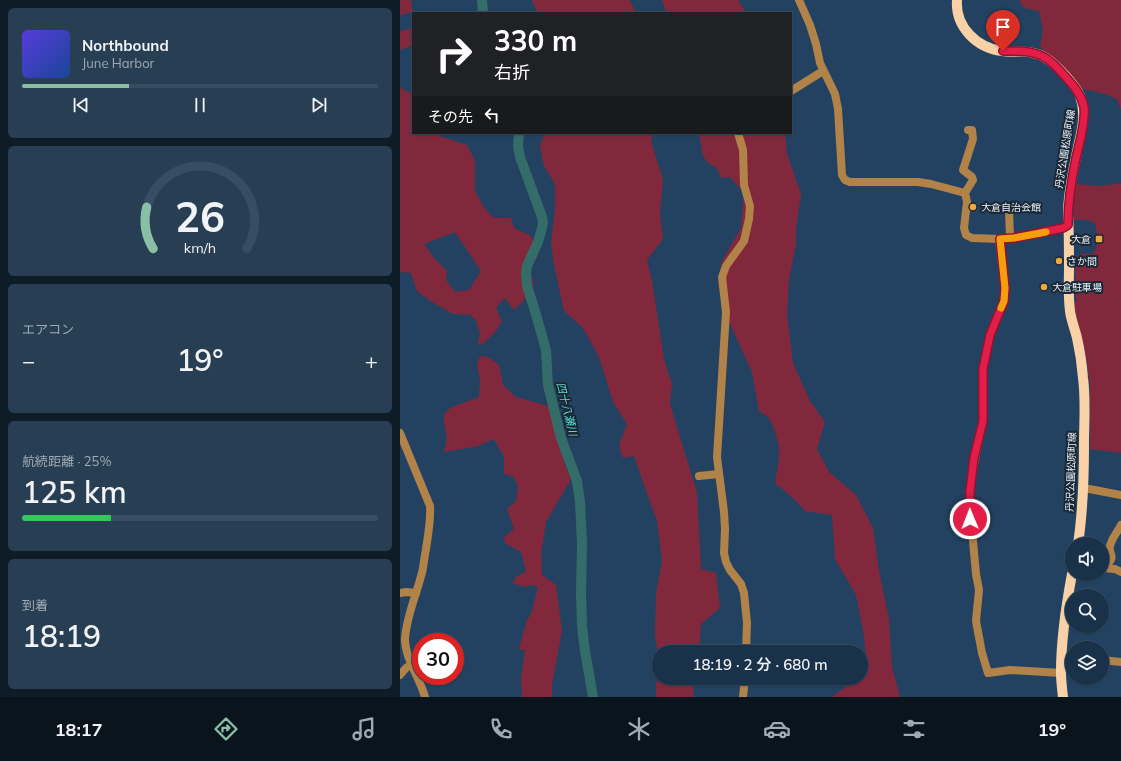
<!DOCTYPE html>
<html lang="ja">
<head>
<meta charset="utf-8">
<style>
  body { margin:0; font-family:Mulish,"Noto Sans JP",sans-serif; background:#273e53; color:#f1f3f6; height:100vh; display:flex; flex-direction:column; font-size:15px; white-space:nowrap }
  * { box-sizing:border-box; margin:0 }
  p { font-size:13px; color:#9faab4 }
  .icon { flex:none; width:22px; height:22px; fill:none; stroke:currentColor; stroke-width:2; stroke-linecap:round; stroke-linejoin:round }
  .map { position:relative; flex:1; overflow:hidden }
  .side { display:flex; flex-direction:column; gap:8px; padding:8px; background:#0e1c28; width:400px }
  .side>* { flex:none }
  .hud { position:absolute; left:12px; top:12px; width:380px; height:122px; border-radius:0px; box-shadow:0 1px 3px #0004,0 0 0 1px #384d61; background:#202124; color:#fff; overflow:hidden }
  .fabs { position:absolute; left:665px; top:537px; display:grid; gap:8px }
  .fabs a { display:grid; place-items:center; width:44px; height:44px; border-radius:50%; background:#1a3249; box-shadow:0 1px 3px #0004,0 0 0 1px #384d61; font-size:20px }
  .speed { position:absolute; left:12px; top:633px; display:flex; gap:8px; font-size:20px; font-weight:700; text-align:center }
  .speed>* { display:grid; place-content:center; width:52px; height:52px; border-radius:50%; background:#1a3249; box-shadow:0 1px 3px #0004,0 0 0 1px #384d61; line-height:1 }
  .speed .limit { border:6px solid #d22; background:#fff; color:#111 }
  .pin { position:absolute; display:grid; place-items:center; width:34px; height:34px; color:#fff; margin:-41px -17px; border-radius:50% 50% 50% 0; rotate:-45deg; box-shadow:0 0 4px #0007 }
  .pin .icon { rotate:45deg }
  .me { position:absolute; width:44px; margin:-22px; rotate:359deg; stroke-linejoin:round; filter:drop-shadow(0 0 3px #0008) }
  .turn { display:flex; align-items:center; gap:14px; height:84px; padding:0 16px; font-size:18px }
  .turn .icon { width:52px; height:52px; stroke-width:2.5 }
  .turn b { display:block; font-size:28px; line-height:34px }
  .then { display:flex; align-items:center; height:38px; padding:0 16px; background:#0003; gap:8px; font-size:15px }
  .big { font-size:30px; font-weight:600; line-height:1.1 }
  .side .widget { flex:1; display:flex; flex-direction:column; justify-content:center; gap:6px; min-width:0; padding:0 14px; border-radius:6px; background:#273e53 }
  .side .dial { align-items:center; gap:0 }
  .dial svg { height:104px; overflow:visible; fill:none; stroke:#384d61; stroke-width:7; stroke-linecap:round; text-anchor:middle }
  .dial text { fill:#f1f3f6; stroke:none }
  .song { display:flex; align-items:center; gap:12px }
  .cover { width:48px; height:48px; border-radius:6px; background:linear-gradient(135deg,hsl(250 70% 55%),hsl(220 70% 35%)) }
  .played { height:4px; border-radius:2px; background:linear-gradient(90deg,#8abfa5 30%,#384d61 30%) }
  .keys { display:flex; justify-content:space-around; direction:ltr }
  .heat { display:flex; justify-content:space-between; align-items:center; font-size:22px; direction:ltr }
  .charge { height:6px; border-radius:3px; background:linear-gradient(90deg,#34c759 25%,#384d61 0) }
  .trip { position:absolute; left:252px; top:645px; width:216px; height:40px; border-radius:20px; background:#1a3249; box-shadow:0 1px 3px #0004,0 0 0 1px #384d61; font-weight:600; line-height:40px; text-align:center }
  .menu { display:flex; height:64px; justify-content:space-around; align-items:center; background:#0a141d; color:#9faab4 }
  .menu .icon { width:28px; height:28px }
  .menu .active { color:#8abfa5 }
  .menu b { font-size:18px; color:#f1f3f6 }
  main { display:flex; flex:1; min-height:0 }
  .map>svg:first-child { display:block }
  .green { fill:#82283d; fill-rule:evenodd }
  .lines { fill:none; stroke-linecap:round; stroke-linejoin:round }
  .river { stroke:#346c69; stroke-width:10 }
  .minor { stroke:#b18349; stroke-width:8 }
  .major { stroke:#f8d2a6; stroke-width:10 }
  .route-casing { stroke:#92132f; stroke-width:10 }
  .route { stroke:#e11d48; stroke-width:7 }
  .slow { stroke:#f59e0b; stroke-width:7 }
  .poi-dot { fill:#f1a63f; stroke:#1a2836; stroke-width:1.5 }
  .labels { text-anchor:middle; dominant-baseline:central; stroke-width:4; stroke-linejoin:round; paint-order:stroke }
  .street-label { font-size:10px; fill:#edf4fc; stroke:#1a2836 }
  .poi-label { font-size:10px; fill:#edf4fc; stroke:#1a2836; text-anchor:start }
  .water-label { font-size:11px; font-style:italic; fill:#5ed6d0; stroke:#1a2836 }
</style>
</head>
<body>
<main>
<section class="side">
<div class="widget">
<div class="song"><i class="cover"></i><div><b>Northbound</b><p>June Harbor</p></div></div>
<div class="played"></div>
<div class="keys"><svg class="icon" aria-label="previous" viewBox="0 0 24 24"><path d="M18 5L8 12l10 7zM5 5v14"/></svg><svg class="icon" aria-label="pause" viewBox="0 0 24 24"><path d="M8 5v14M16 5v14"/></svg><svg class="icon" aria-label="next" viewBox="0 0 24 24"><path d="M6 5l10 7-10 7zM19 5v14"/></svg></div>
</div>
<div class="widget dial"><svg viewBox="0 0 100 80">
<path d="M14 69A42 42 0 1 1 86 69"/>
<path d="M14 69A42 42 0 0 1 9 37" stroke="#8abfa5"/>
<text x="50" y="56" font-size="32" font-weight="700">26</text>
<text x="50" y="72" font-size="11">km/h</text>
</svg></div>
<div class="widget"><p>エアコン</p>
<div class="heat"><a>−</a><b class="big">19°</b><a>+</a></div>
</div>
<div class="widget"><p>航続距離 · 25%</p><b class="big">125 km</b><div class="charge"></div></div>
<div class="widget"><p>到着</p><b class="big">18:19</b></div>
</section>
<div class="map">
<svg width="721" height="697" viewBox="0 0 721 697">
  <rect width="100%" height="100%" fill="#234261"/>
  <g class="green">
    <polygon points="0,0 11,0 13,12 0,15"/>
    <polygon points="132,0 229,0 237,13 137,13"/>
    <polygon points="262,0 338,0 346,13 266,13"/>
    <polygon points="619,0 721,0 721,110 717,99 705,94 683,89 640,47 643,30 639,11 624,8"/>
    <polygon points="13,28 13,45 0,50 0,31"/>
    <path d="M0 87 13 95V133H30L67 145 75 161V191L85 209 94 218H111L114 228 131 236 139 250 137 258 126 262 123 267 131 275 134 283 127 297 114 310 105 298 96 307 102 322 95 332 83 344H78L80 334 76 320 70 315 53 314 32 302 17 291 11 273 0 272ZM55 232 81 271 69 290 55 292 46 280 47 271 35 259 24 244Z"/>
    <polygon points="145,133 253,133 251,141 263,180 260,213 263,239 247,260 252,281 264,359 272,384 270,404 297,493 301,569 316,573 320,608 301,624 299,652 259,652 259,658 255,636 256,593 262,561 257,521 249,499 234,456 223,458 219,445 227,424 213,402 199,357 183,328 164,311 154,265 151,242 155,211 155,184 144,166 140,146"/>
    <polygon points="299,133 385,133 387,154 401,194 396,229 396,244 389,280 387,314 393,363 410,401 425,422 417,449 429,472 456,495 473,528 479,571 489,619 492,667 500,697 433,697 433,696 459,678 461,678 461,677 468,671 463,630 456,595 435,559 432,515 405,511 393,498 375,483 379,460 379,446 374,428 368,417 359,411 352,372 332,328 318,286 322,261 341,228 344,193 330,177 322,178 320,176 317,168 308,163 303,156"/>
    <path d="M721 183V453L690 449V387L687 362 682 338H680L672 303 676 302 675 257 681 254H692C700 247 696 235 696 226 691 218 682 220 674 220L675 189 677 184 700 186Z"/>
    <polygon points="80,356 88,357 99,365 103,385 116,397 148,406 165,465 171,479 146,522 141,554 142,575 156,585 162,631 152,685 152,697 122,697 121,678 125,650 119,649 127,620 131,614 138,587 130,585 125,587 112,583 117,576 126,572 121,552 105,543 104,537 114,529 107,509 116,501 118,486 114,477 104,474 104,457 94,439 78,446 44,452 47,438 44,422 44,415 50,408 79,397 80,380 77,364"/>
    <polygon points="259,675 259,678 295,678 293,690 294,697 256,697 256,684"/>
  </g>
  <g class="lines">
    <g class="river">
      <polyline points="82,0 83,13"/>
      <polyline points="119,133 118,146 120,157 142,217 143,222 142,228 138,242 127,266 126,273 127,286 135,311 146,350 148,385 161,438 177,481 180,502 182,543 181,594 182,626 185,651 193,697"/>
    </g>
    <g class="minor">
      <polyline points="399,0 410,25 416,44 420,63 435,94 438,109 442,175 445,180 450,182 518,182 531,184 565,193"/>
      <polyline points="391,91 423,71"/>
      <polyline points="568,130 572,130 573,139 563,170 572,177 573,180 565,193 567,202 564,228 566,235 572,238 599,239 614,238 663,228 669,225"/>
      <polyline points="338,133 343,150 344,185 350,206 349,219 344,241 326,266 322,277 326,312 317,457 324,512 325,529 324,553 326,562 330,570 341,584 344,593 347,623 346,652"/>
      <polyline points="609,208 610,239"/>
      <polyline points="599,239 605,288 604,301 590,335 583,369 583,421 575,459 570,491 571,519 576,574 579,590 576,621 582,653 588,673 610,670 661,673"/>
      <path d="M0 433 30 506C31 520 28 535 26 549 24 558 24 567 21 576 16 596 6 618 5 639 5 659 20 678 25 697"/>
      <polyline points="299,476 319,474"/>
      <polyline points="684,488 721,495"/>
      <path d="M702 568C721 555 705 555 711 543 713 537 718 531 721 525"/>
      <polyline points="702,568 715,569 721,572"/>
      <polyline points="673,574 680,576 691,574"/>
      <polyline points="0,593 6,592 16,593"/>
      <polyline points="662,656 672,657"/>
      <polyline points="702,660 721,662"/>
      <polyline points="0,675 6,668 12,664"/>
      <polyline points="343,697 345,678"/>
    </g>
    <g class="major">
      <path d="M557 0C555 27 577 48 602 51 612 53 623 50 633 53 639 54 645 57 650 61 658 67 677 87 680 96 687 115 681 133 677 152 673 172 668 193 668 214 669 231 669 249 669 267 669 282 668 296 670 311 671 320 675 329 677 338 680 351 682 365 683 378 686 400 684 422 684 444 684 478 683 511 678 544"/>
      <path d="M663 697C662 689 661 680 661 672 661 639 666 606 672 574"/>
    </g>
  </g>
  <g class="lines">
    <defs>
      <path id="route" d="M570 519V491L574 458 583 421V369L590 335 604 301 605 288 600 239 614 238 663 228 668 225C668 201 671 182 676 158 679 145 686 121 684 107 681 93 672 84 663 74 659 70 656 66 652 63 639 50 620 51 603 51"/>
    </defs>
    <use href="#route" class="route-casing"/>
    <use href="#route" class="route"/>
    <polyline class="slow" points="601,308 604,301 605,288 600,239 614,238 646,232"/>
  </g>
  <g class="poi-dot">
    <circle cx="573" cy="207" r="4"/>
    <rect x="695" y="235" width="8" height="8" rx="2"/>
    <circle cx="659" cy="261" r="4"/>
    <circle cx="644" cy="287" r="4"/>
  </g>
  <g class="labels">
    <g class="street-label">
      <text transform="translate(665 149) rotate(-81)">丹沢公園松原町線</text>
      <text transform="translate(671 472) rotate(-88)">丹沢公園松原町線</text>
    </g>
    <g class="poi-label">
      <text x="581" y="207">大倉自治会館</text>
      <text x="691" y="239" text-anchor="end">大倉</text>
      <text x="667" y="261">さか間</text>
      <text x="652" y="287">大倉駐車場</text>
    </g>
    <g class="water-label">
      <text transform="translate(167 409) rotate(76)">四十八瀬川</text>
    </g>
  </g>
</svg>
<div class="fabs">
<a><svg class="icon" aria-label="sound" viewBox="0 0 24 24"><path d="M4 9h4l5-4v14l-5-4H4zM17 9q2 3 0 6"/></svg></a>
<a><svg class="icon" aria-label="search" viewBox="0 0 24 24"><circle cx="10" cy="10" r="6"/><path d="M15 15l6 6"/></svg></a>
<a><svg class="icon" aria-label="layers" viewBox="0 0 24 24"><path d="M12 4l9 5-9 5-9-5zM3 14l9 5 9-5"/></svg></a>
</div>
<div class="speed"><div class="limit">30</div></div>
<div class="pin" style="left:603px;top:51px;background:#d93025"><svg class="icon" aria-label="arrive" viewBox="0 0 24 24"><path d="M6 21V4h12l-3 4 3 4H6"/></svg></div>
<svg class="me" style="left:570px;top:519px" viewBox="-20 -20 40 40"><circle r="17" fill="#e11d48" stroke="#fff" stroke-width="3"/><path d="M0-11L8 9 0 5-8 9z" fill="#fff"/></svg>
<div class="trip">18:19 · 2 分 · 680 m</div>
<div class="hud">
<div class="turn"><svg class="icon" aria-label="right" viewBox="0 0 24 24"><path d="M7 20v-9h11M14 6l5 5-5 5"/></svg><div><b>330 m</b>右折</div></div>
<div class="then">その先<svg class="icon" aria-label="left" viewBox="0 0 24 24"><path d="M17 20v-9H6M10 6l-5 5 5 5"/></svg></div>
</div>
</div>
</main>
<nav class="menu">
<b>18:17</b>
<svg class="icon active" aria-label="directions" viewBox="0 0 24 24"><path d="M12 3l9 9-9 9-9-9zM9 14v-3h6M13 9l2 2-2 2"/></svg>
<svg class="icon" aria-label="music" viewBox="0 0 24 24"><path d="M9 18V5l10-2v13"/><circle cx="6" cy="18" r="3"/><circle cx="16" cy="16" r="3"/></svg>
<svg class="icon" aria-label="phone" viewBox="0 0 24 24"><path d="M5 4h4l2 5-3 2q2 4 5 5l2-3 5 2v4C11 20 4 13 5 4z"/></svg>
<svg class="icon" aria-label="climate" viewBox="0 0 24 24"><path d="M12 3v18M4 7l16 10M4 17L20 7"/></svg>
<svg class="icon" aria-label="car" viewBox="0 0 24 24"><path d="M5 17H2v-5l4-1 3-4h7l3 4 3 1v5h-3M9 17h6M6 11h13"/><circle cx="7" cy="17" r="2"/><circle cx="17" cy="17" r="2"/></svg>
<svg class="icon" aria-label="filters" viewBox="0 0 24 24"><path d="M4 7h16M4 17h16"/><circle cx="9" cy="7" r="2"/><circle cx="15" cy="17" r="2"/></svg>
<b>19°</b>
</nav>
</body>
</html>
